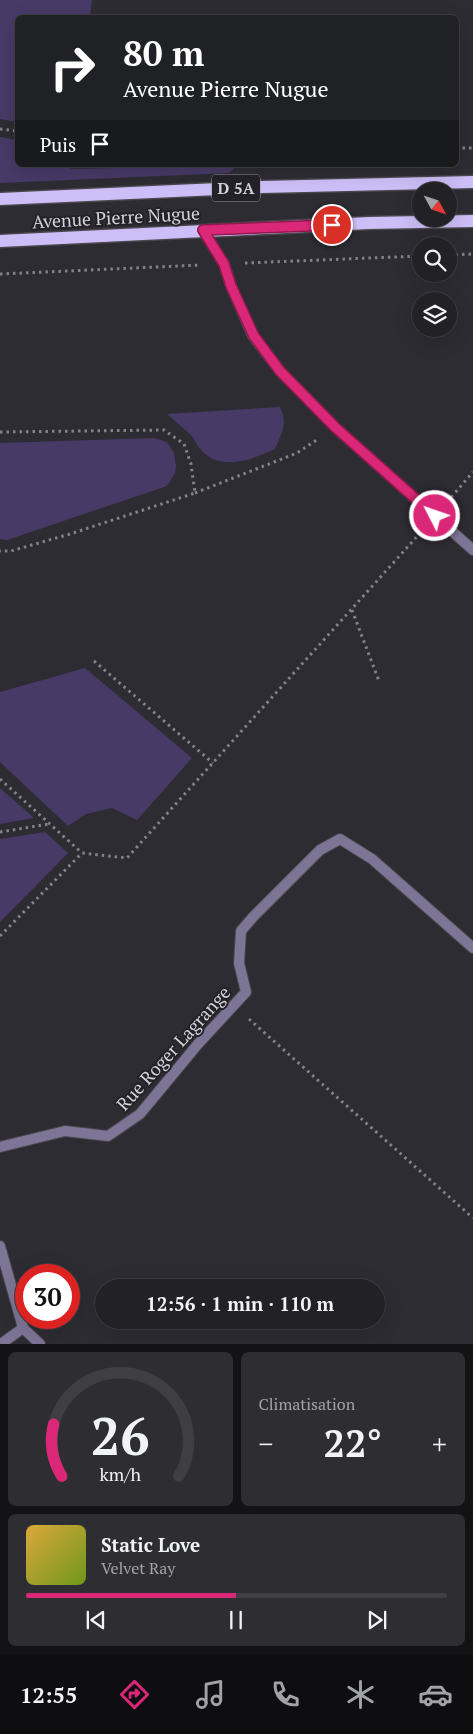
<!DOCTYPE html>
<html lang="fr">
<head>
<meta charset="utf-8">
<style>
  body { margin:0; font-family:"PT Serif",serif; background:#2e2e32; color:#f1f3f6; height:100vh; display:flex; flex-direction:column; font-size:19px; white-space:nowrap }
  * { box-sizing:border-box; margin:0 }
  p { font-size:16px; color:#a2a3a7 }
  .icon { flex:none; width:28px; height:28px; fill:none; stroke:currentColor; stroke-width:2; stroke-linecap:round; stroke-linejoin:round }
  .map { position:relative; height:1344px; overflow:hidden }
  .side { display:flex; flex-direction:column; gap:8px; padding:8px; background:#131215; flex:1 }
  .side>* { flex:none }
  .hud { position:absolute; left:15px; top:15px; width:444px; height:152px; border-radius:8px; box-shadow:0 5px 20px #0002,0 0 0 1px #3f3e43; background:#202124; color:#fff; overflow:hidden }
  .needle { width:32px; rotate:130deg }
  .fabs { position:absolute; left:412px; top:182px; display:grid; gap:10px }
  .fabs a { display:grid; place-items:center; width:45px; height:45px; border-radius:50%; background:#222126; box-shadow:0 5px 20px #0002,0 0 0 1px #3f3e43; font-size:25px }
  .speed { position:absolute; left:15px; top:1264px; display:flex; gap:10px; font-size:25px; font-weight:700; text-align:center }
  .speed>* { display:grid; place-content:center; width:65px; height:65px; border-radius:50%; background:#222126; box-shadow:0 5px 20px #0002,0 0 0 1px #3f3e43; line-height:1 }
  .speed .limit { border:8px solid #d22; background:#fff; color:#111 }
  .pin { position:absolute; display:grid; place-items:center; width:42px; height:42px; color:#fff; margin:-21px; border:2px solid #fff; border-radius:50%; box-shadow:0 1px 5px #0007 }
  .me { position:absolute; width:55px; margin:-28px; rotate:311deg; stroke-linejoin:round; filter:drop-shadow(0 0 4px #0008) }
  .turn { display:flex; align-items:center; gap:18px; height:105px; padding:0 25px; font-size:22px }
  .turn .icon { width:65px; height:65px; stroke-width:2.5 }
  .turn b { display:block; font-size:35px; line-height:42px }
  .then { display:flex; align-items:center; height:48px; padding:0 25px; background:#0003; gap:10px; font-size:19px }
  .big { font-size:38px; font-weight:700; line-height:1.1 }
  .side .card { flex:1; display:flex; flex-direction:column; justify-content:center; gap:8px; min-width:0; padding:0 18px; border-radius:8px; background:#2e2e32 }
  .side .dial { align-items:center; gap:0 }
  .dial svg { height:130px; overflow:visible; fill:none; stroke:#3f3e43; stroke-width:7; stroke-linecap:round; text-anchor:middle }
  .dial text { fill:#f1f3f6; stroke:none }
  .song { display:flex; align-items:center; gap:15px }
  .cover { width:60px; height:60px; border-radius:8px; background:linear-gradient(135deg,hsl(40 70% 55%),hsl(80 70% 35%)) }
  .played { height:5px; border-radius:2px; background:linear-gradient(90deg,#db2777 50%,#3f3e43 50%) }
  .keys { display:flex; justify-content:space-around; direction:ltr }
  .heat { display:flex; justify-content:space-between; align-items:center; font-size:28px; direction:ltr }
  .side .tiles { flex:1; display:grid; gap:8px; grid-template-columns:1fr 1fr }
  .card:last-child { grid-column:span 2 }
  .trip { position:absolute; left:95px; top:1279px; width:290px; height:50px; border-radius:25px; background:#222126; box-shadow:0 5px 20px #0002,0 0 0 1px #3f3e43; font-weight:700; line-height:50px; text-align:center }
  .menu { display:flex; height:80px; justify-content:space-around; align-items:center; background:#0e0d0f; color:#a2a3a7 }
  .menu .icon { width:35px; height:35px }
  .menu .current { color:#db2777 }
  .menu b { font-size:22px; color:#f1f3f6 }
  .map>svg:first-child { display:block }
  .green { fill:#473a67 }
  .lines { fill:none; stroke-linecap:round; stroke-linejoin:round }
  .lane-casing { stroke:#49474d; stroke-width:12 }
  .street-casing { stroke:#49474d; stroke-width:12 }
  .primary-casing { stroke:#49474d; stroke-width:15 }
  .path { stroke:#838287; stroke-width:3; stroke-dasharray:2.5 4; stroke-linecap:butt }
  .lane { stroke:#7d7596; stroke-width:10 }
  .street { stroke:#7d7596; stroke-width:10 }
  .primary { stroke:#ccbef6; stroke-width:12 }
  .route-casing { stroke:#8e194d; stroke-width:12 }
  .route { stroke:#db2777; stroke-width:9 }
  .labels { text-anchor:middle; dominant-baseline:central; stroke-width:4; stroke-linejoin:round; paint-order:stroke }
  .shield { fill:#242229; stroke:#9f9ea3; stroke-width:1 }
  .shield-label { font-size:16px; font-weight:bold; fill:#d4d3d7 }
  .street-label { font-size:18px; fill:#d4d3d7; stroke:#242229 }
</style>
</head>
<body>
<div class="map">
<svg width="473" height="1344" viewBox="0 0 473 1344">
  <rect width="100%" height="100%" fill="#2e2c33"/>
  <g class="green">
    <polygon points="0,0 92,0 90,17 18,18 17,122 0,119"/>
    <polygon points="0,137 17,140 18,165 64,165 72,169 238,165 229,173 0,183"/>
    <path d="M280 407C288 424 282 432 275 449 253 459 222 472 202 451 198 447 195 440 191 435 183 428 175 421 167 414Z"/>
    <polygon points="154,438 167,442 174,453 176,466 175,473 167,486 7,540 0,539 0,443"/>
    <polygon points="85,668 192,758 137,820 112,808 86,814 68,826 0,762 0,692"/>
    <polygon points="0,788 34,818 0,824"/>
    <polygon points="45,832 68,853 0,922 0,839"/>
  </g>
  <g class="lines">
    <defs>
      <g id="lane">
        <polyline points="0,1246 23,1328"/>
        <polyline points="1,1344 23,1328 40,1344"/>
      </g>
      <g id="street">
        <polyline points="203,230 224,264 231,286 253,336 280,371 336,428 473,550"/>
        <polyline points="0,1147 65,1131 108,1136 140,1114 198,1044 246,992 239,963 241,931 253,917 320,850 340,839 372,859 473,948"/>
      </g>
      <g id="primary">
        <polyline points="0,199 262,187 473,182"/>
        <polyline points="0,241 369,223 473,221"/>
      </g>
    </defs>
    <use href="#lane" class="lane-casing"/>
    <use href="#street" class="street-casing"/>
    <use href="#primary" class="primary-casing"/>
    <g class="path">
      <polyline points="0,129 18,131"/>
      <polyline points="456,148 473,148"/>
      <polyline points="449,255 473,254"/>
      <polyline points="245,263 421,256"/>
      <polyline points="0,274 201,265"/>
      <polyline points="0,432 164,430 184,444 191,464 195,493 70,534 11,551 0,551"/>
      <polyline points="195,493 297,453 318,439"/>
      <polyline points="447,502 473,472"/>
      <polyline points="352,610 379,681"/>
      <polyline points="94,661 213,763"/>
      <polyline points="0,779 82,853"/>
      <polyline points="0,832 49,824"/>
      <polyline points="0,936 82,853 127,858 422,531"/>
      <polyline points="249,1019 473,1218"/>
    </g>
    <use href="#lane" class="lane"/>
    <use href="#street" class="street"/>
    <use href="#primary" class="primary"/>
  </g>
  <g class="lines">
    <defs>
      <polyline id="route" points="332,225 203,230 224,264 231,286 254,336 280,371 336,428 435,516"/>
    </defs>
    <use href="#route" class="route-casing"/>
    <use href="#route" class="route"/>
  </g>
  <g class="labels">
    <rect class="shield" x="212" y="174.5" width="48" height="27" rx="4"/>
    <g class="shield-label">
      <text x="236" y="188">D 5A</text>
    </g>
    <g class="street-label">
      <text transform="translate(116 217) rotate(-3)">Avenue Pierre Nugue</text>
      <text transform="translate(173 1048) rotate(-48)">Rue Roger Lagrange</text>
    </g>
  </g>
</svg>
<div class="fabs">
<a><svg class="needle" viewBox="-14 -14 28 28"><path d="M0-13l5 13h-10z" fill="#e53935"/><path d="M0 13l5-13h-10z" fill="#a2a3a7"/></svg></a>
<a><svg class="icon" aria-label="search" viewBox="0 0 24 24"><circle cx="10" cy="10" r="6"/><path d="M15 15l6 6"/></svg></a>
<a><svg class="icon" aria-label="layers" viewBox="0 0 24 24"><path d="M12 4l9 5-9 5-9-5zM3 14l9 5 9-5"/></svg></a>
</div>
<div class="speed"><div class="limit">30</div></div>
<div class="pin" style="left:332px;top:225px;background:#d93025"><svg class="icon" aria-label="arrive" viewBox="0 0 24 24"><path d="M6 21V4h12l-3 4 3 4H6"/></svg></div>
<svg class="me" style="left:435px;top:516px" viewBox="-20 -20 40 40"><circle r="17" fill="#db2777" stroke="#fff" stroke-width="3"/><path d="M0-11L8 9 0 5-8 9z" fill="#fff"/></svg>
<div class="trip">12:56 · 1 min · 110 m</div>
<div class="hud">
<div class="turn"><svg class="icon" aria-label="right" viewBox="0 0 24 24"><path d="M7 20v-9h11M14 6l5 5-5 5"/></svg><div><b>80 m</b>Avenue Pierre Nugue</div></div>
<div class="then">Puis<svg class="icon" aria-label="arrive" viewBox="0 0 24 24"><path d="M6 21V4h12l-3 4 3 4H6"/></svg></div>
</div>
</div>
<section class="side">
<div class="tiles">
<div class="card dial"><svg viewBox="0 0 100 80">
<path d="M14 69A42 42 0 1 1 86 69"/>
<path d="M14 69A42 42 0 0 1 9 37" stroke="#db2777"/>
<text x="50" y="56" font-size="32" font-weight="700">26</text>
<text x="50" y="72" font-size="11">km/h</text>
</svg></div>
<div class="card"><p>Climatisation</p>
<div class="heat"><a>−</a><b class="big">22°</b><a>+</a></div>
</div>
<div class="card">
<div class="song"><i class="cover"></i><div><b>Static Love</b><p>Velvet Ray</p></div></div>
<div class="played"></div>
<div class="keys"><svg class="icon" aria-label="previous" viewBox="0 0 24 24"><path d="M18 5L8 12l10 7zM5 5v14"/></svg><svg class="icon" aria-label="pause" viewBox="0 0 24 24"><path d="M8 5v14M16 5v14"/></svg><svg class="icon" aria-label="next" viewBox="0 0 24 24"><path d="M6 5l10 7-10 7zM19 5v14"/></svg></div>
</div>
</div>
</section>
<nav class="menu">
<b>12:55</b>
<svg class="icon current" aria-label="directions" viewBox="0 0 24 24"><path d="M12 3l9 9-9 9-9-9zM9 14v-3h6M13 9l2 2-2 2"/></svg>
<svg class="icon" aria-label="music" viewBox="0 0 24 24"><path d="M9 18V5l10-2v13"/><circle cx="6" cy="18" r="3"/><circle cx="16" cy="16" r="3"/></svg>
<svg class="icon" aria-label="phone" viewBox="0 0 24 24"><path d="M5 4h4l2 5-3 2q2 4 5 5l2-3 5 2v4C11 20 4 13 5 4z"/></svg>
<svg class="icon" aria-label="climate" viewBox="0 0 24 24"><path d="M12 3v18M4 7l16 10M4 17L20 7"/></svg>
<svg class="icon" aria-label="car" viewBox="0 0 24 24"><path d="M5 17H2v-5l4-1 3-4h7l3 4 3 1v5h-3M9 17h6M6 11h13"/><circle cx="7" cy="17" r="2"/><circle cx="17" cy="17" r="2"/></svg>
</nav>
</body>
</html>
